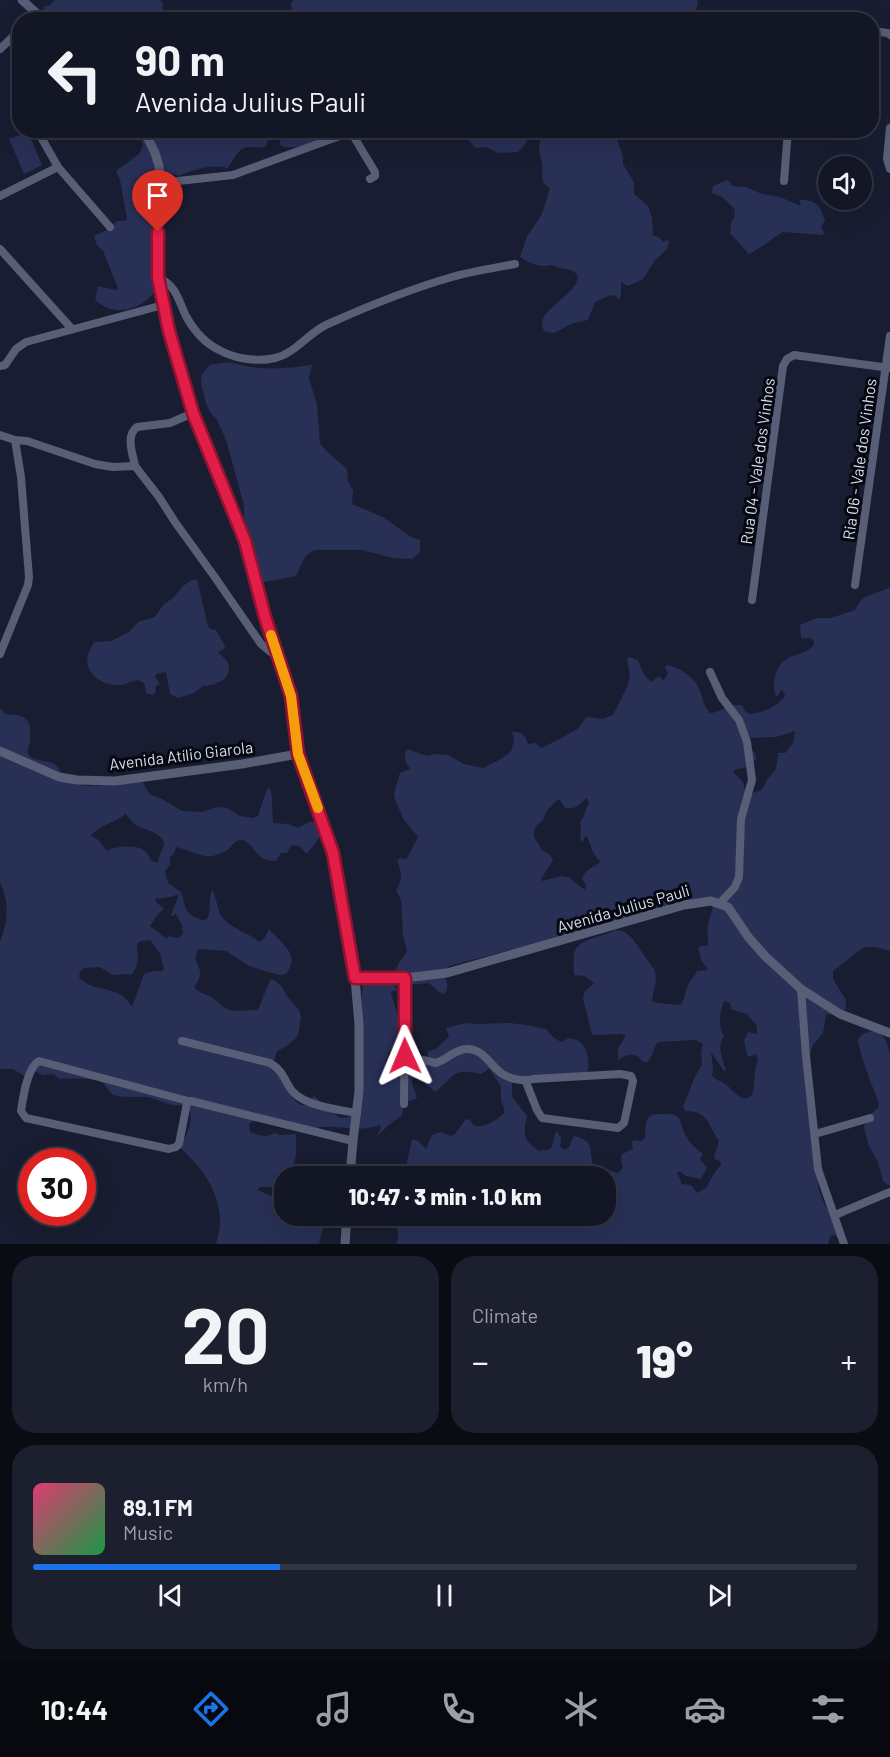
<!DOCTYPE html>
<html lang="en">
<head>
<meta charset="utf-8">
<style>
  body { margin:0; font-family:Barlow,sans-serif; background:#1c1f2d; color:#f1f3f6; height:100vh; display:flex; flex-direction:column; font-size:22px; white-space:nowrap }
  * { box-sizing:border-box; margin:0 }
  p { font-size:20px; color:#9d9fa7 }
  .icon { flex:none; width:33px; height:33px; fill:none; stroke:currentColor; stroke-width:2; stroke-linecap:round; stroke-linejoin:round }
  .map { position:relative; height:1244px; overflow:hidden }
  .side { display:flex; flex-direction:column; gap:12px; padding:12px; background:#0a0c14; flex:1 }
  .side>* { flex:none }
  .guide { position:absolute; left:12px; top:12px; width:867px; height:126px; border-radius:24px; box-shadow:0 6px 24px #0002,0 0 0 2px #323542; background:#131625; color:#f1f3f6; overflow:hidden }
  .buttons { position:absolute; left:818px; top:156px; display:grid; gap:12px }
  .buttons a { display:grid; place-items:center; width:54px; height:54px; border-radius:50%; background:#131625; box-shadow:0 6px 24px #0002,0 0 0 2px #323542; font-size:30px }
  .speed { position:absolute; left:18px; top:1148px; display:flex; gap:12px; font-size:30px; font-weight:700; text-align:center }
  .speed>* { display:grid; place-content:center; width:78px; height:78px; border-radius:50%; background:#131625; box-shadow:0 6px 24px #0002,0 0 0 2px #323542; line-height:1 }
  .speed .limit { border:9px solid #d22; background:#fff; color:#111 }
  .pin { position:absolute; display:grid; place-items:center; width:51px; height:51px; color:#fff; margin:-62px -26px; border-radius:50% 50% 50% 0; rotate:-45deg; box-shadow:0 0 6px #0007 }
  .pin .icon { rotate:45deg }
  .me { position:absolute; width:66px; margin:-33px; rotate:359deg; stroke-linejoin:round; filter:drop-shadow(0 0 4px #0008) }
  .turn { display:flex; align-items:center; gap:21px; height:126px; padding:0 24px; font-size:27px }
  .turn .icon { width:78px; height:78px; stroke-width:2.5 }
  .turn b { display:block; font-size:42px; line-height:51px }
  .big { font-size:45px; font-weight:800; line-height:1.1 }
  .side .card { flex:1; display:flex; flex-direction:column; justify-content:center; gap:9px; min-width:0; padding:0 21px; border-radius:24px; background:#1c1f2d }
  .side .dial { align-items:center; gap:0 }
  .dial b { font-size:78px; line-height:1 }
  .song { display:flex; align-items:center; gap:18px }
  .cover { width:72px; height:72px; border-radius:9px; background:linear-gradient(135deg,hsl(340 70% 55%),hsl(140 70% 35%)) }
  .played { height:6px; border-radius:3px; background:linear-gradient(90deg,#1a73e8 30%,#323542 30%) }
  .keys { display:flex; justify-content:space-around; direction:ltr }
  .heat { display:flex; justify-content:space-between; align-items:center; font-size:33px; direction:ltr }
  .side .tiles { flex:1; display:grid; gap:12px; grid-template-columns:1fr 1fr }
  .card:last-child { grid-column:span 2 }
  .trip { position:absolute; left:274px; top:1166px; width:342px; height:60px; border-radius:24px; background:#131625; box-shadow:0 6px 24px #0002,0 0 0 2px #323542; font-weight:800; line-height:60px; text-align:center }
  .tabs { display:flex; height:96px; justify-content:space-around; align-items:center; background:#08090f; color:#9d9fa7 }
  .tabs .icon { width:42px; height:42px }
  .tabs .on { color:#1a73e8 }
  .tabs b { font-size:27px; color:#f1f3f6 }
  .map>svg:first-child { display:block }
  .green { fill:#283056; fill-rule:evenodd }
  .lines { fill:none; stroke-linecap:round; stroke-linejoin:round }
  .minor { stroke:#585e76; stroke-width:8 }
  .tertiary { stroke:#585e76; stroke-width:9 }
  .route-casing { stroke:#92132f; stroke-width:15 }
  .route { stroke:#e11d48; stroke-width:10 }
  .slow { stroke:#f59e0b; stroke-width:10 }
  .labels { text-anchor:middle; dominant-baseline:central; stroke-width:6; stroke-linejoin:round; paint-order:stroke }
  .street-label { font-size:16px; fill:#d9ddea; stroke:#060811 }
</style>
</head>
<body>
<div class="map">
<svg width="890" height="1244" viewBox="0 0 890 1244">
  <rect width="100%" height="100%" fill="#191d31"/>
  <g class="green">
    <path d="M55 0H160L163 3C162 10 164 16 171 19H49L43 10 44 6H49Z"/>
    <polygon points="294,0 697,0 698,3 693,20 267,19 268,13 274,14 288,19 292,17 291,4"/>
    <path d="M137 131H269L270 134 266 146C259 149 257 147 250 147 238 147 234 159 228 168 211 164 195 169 179 176L165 172H157L158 288C143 309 117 319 95 300L98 286 116 290 118 288 103 251 97 245 94 236 109 229 117 221H125L127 219 120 180 116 171 139 154 143 146 141 136Z"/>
    <path d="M285 131H338C326 140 293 153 280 145V141L286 133Z"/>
    <path d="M458 131H520C531 139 527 143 518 152L498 153 486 147 475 148 468 139 459 137Z"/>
    <path d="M543 131H615L619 146 623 156V164L634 183V194L648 206 652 218 653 235 660 238 663 242 668 240 669 243 666 250 655 260 643 279 628 286 621 282V295L619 300 616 296 610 295 595 302 588 320 573 323 554 333 544 331C543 329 542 325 542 322 543 308 583 289 577 275 573 267 558 270 552 265 539 268 531 264 520 257L527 237 542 214 550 188C538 182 544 175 542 163 538 148 538 146 543 131Z"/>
    <polygon points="28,132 42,165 24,174 9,139"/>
    <path d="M728 180 732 186 746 187 762 194 780 197 801 206 799 200C816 199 820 205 825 220L821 228 824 232 823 235 783 232 776 236 764 245 749 254 730 233 731 228 730 224 734 218 735 209 722 197 712 193 713 186Z"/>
    <path d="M230 362C256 371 284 369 312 365L309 378 317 405 320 443 327 452 347 469 348 481 353 491 352 504 383 517 411 537 420 540V552L412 559 393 558 362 550H316C303 554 302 565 296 576L259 583 241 534 244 524V505L226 440 217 420 210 412 206 403 201 383 202 374 210 365Z"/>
    <path d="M197 579 208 626 210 629 216 630 225 646 224 649 218 652C221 655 226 659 228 663 233 680 215 685 203 686L194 693 178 698 170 694 166 672 156 674 155 677 160 684 155 687 156 692 153 695 146 693C145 687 146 683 140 681 133 679 128 684 122 685 104 687 83 674 88 655 89 650 92 646 94 642L111 641 129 632 138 622 155 617 164 604 173 598 183 586 192 580Z"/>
    <path d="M890 587V951L876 947H864L833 971V979L846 1000 845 1012 840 1015 826 1014 823 1033 813 1045 810 1054V1079L807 1103 815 1140 816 1167 819 1190 823 1201 837 1225 841 1238 834 1235 830 1236 828 1244H396L398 1239 397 1215H606V1176H404L412 1139 418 1141 426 1149 432 1135 441 1132 451 1136 455 1134 466 1119 470 1120 474 1126C484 1128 496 1121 504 1113V1108L501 1101V1086L489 1069 481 1074C452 1067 454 1077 435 1092L420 1079 414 1078 412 1079V1083L417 1097 414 1100 405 1102 403 1106 402 1115 389 1125 377 1136 381 1128 380 1125C364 1131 352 1128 335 1127 324 1126 313 1129 302 1129 293 1128 283 1127 274 1125 265 1124 256 1117 249 1124L250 1132C260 1136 265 1138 275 1133L280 1135 296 1134V1156L289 1176H285V1192L273 1187H260L257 1190 285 1201V1215H320C326 1223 321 1235 319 1244H216C226 1215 216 1187 197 1165 191 1159 187 1153 180 1148 187 1134 195 1119 188 1105 183 1105 178 1106 174 1105 164 1104 156 1098 147 1097 137 1096 123 1098 114 1095 108 1092 106 1085 101 1081 97 1079 64 1078 60 1079L53 1074 43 1075 30 1069 28 1078 13 1069H0V941C9 920 9 902 0 882V708L5 714C27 715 32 719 30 742 29 746 26 751 29 755 32 761 47 760 54 764 60 767 60 774 65 778 84 793 114 783 136 779L143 782 149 794 162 799 182 811 202 812 217 807 227 808 240 816 253 818 258 816 267 789 270 788C273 795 272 814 273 823L288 824 298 828 309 822H317C326 838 315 841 307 854L299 846 293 845 290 847 287 853H281L276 861C253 862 253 839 241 840 234 840 232 847 226 851 223 853 216 855 213 856 202 858 187 849 176 847L174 853 170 857V865L165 871 168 883 181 892C186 904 183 913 197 918 204 921 201 921 208 918 211 909 208 900 212 890 217 898 217 910 222 917 231 929 248 932 259 942L264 939 269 929C280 943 302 954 286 974L280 975 265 971 249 966 226 951 199 949C188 965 210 966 194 987 203 996 206 993 214 999 218 1001 220 1006 225 1008 235 1014 247 1009 258 1010L270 980H274L282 987 286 995 299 1010 301 1017 298 1035 295 1039 287 1046 277 1051 272 1067 282 1078 288 1093 300 1105H305L314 1096 340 1118 349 1117 357 1109 362 993 363 985 368 981C378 981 390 979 397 989L396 991H391V993C395 1009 404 1026 396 1042 394 1047 391 1051 388 1055 395 1058 399 1057 405 1052L417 1062 418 1069 425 1072 428 1052 437 1048 449 1036 446 1028 466 1023 477 1024 509 1023 527 1025 546 1029 553 1037 561 1042 569 1038C572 1039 575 1039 578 1041 590 1047 590 1068 586 1078L557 1082 541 1076 512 1079V1097L527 1116C523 1134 523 1140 539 1151L550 1149C555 1144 552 1136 557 1131L561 1138 560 1147 565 1150 569 1147 574 1136C598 1141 587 1154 595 1169H605L618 1173 623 1168 621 1160 622 1154 633 1149 632 1143 633 1140 641 1141 645 1138C646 1127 643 1114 659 1114 687 1113 676 1119 687 1137 690 1144 697 1149 703 1154L700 1159 707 1168 701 1179 686 1176 679 1171 677 1173 682 1184 691 1185 697 1193 706 1188 715 1172 721 1165 720 1161 716 1160 714 1158 719 1141C707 1124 709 1111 685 1111L683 1107 694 1079 702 1064 701 1053 703 1044 696 1040 658 1042C652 1048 654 1057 647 1062H643C634 1051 629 1054 618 1060V1048L626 1036 621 1034 596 1035 592 1034 583 999 585 991 594 983 585 976 574 975C574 968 573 961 574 954 577 938 604 937 615 930L623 931 632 938 655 971 656 980 652 1001 658 1003 680 1005C686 998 685 992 688 985 690 979 695 977 697 971L708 970 702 961 698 949 700 946H706L708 945C708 939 707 931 708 925 710 909 721 906 700 898L613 921 595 924 571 934 449 966 443 975C447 981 450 987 444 994L438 991 429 983C416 985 386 987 399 963 401 959 405 956 407 951L403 935 401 900 396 890C403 880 402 873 397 861L400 858 405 859 407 858 418 837 404 820 395 800 394 793 400 773 410 769C405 761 403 758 407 749L427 756 437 754 448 755 464 764 483 768 503 758 511 751 514 741 512 732C522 732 525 734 528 744L535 743 542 748 578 729 586 717 603 719 613 715 627 687 630 676 627 660 629 657 638 660 644 675 651 682 659 676 663 680 665 679 668 673 665 667 666 665C680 667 695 677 700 691 704 701 702 704 710 713 723 712 729 703 742 705L745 711 749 714C763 713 776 707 785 696L784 692 781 690 778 696H776C771 684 775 665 788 658 797 654 807 653 814 645V641L811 638H801L800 625 817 618H831L855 610C863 591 875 596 890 587ZM795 731 793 743 785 753H778L776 769 767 780 762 790 746 795 743 782 733 772 735 770 750 766 756 759C756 751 748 747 748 738L776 737ZM587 798 589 803C584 810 587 814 580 822 582 828 579 835 581 841L583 842 584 837 587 836 593 852 600 862C594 868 584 869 582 879L586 885 585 890 568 877 562 876 542 881 541 879 553 860 550 855 542 850 534 837V831L537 825 542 821 547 810 558 800H560L565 808C576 810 579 804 587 798ZM126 814C129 818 132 822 136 825 144 830 163 832 164 844 164 849 158 856 158 863L152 861C149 857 147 852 142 849 135 845 113 846 107 851L97 839 92 837 91 835C102 825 114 822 126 814ZM179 894 171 915 172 916 176 914 182 925 183 934 178 938 168 936 167 939 150 926 158 914 164 909 156 902 155 899 170 897ZM150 940 160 953 164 969 162 971H154L144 974 132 1007C120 983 92 994 79 977L80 972 84 968 100 967 112 975 132 974C139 966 138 954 137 944L141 941ZM724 1001 730 1003 731 1009 747 1014 757 1026V1034L748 1032 744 1040 747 1055 749 1057 756 1054 758 1060 756 1065 753 1093C744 1107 734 1090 725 1084 721 1081 716 1080 712 1076L713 1069 711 1052 724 1071H726C723 1060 716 1046 724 1037 718 1026 719 1013 724 1001Z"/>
    <path d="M874 1031C886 1035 887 1043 890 1054V1185H888L883 1181 878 1162 868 1144 864 1127 868 1116 878 1108 879 1103C875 1094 857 1046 858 1040 860 1033 868 1032 874 1031Z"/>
  </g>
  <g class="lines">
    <g class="minor">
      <polyline points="30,20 37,13"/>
      <polyline points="872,31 888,33 890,35"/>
      <polyline points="0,49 20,30"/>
      <polyline points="890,128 887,159 890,169"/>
      <polyline points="37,130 58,167 110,227"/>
      <polyline points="351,132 375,172 375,176 370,179"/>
      <polyline points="784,181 788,130"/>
      <polyline points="160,183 233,175 356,130"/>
      <polyline points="0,196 58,167"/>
      <polyline points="0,249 72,329"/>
      <path d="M158 277C177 286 178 300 186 316 194 331 206 344 221 351 236 359 259 362 275 358 296 353 309 332 328 324 368 306 410 289 452 277 473 271 494 268 515 264"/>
      <polyline points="0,366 5,365 16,349 26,342 163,305"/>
      <path d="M0 435 15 440 27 441 95 464 113 467 135 466C133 454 125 436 137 427L170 423 193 413"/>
      <polyline points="135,466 159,497 175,522 214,576 261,644 279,659"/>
      <polyline points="855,585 890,336"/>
      <polyline points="752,600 783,366 787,359 794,355 890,368"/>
      <polyline points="0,654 28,585 29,577 21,477 15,440"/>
      <polyline points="710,672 722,698 739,720 747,742 752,780 741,819 739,877 735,887 720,903"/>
      <polyline points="801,989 806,1056 818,1169 844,1244"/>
      <path d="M182 1041 270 1063C284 1071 284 1081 293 1092 306 1106 339 1110 357 1113"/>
      <path d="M405 1056 436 1063C446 1060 456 1049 466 1049 483 1048 489 1064 501 1073 509 1079 524 1082 533 1079L620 1074 631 1076 633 1081 624 1123 618 1128 542 1118 537 1110 526 1082"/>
      <path d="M188 1101 39 1061C27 1068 23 1097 21 1111L26 1118 169 1149 176 1147 179 1144 187 1103 191 1101 353 1141"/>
      <polyline points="404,1104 405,978"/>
      <polyline points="815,1134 870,1118"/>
      <polyline points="835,1215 890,1192"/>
    </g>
    <g class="tertiary">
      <polyline points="22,0 44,20"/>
      <polyline points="144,130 155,153 159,166 160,183 158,232 158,277 169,331 193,413 245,541 265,617 291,696 298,754 333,853 338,878 355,978 359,1025 359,1091 353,1141 350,1176"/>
      <polyline points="0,751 59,777 77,780 115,781 242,764 298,754"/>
      <polyline points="355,978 405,978 447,973 684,905 711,901 728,907 749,938 765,956 801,989 840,1014 890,1033"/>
      <polyline points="345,1244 347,1215"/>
    </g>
  </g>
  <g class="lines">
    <defs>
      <polyline id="route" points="158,232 158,277 169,331 193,413 245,541 265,617 291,696 298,754 333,853 355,978 405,978 405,1056"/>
    </defs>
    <use href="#route" class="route-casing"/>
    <use href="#route" class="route"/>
    <polyline class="slow" points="271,635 291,696 298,754 318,808"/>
  </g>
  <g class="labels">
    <g class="street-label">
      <text transform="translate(859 459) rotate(-82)">Ria 06 - Vale dos Vinhos</text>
      <text transform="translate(757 461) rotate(-82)">Rua 04 - Vale dos Vinhos</text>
      <text transform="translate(181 755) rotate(-7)">Avenida Atílio Giarola</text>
      <text transform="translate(623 908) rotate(-16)">Avenida Julius Pauli</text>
    </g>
  </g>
</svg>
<div class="buttons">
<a><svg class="icon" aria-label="sound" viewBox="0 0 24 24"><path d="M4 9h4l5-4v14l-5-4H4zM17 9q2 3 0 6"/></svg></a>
</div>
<div class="speed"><div class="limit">30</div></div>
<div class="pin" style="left:158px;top:232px;background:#d93025"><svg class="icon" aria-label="arrive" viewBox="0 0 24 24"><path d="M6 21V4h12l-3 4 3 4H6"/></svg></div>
<svg class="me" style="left:405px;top:1056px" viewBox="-20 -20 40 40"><path d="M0-17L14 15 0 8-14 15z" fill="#e11d48" stroke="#fff" stroke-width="4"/></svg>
<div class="trip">10:47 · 3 min · 1.0 km</div>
<div class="guide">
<div class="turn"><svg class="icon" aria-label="left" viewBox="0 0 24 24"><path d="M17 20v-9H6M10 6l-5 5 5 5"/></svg><div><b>90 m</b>Avenida Julius Pauli</div></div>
</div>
</div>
<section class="side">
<div class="tiles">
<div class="card dial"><b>20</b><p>km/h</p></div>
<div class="card"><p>Climate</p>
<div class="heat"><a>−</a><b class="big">19°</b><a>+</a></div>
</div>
<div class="card">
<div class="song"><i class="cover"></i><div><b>89.1 FM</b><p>Music</p></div></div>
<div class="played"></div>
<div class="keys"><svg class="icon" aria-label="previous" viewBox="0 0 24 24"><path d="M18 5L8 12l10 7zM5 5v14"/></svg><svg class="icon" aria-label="pause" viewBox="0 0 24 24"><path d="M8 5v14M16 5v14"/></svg><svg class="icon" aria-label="next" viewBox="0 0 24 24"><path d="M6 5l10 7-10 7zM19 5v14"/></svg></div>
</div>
</div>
</section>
<nav class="tabs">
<b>10:44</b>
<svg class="icon on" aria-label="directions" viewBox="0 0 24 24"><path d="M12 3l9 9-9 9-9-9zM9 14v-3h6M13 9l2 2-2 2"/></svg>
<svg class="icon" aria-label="music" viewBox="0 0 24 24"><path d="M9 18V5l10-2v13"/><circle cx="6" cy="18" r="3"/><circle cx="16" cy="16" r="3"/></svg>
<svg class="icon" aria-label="phone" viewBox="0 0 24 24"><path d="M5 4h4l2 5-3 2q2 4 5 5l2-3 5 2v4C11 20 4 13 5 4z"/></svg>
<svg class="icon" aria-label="climate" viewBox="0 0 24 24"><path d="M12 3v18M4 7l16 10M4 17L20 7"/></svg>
<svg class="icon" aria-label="car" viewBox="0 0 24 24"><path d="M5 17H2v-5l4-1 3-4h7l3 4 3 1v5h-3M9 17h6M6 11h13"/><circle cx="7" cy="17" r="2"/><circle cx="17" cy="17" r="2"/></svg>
<svg class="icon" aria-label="filters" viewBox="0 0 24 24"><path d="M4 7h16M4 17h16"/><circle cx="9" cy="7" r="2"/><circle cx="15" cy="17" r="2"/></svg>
</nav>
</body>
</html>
